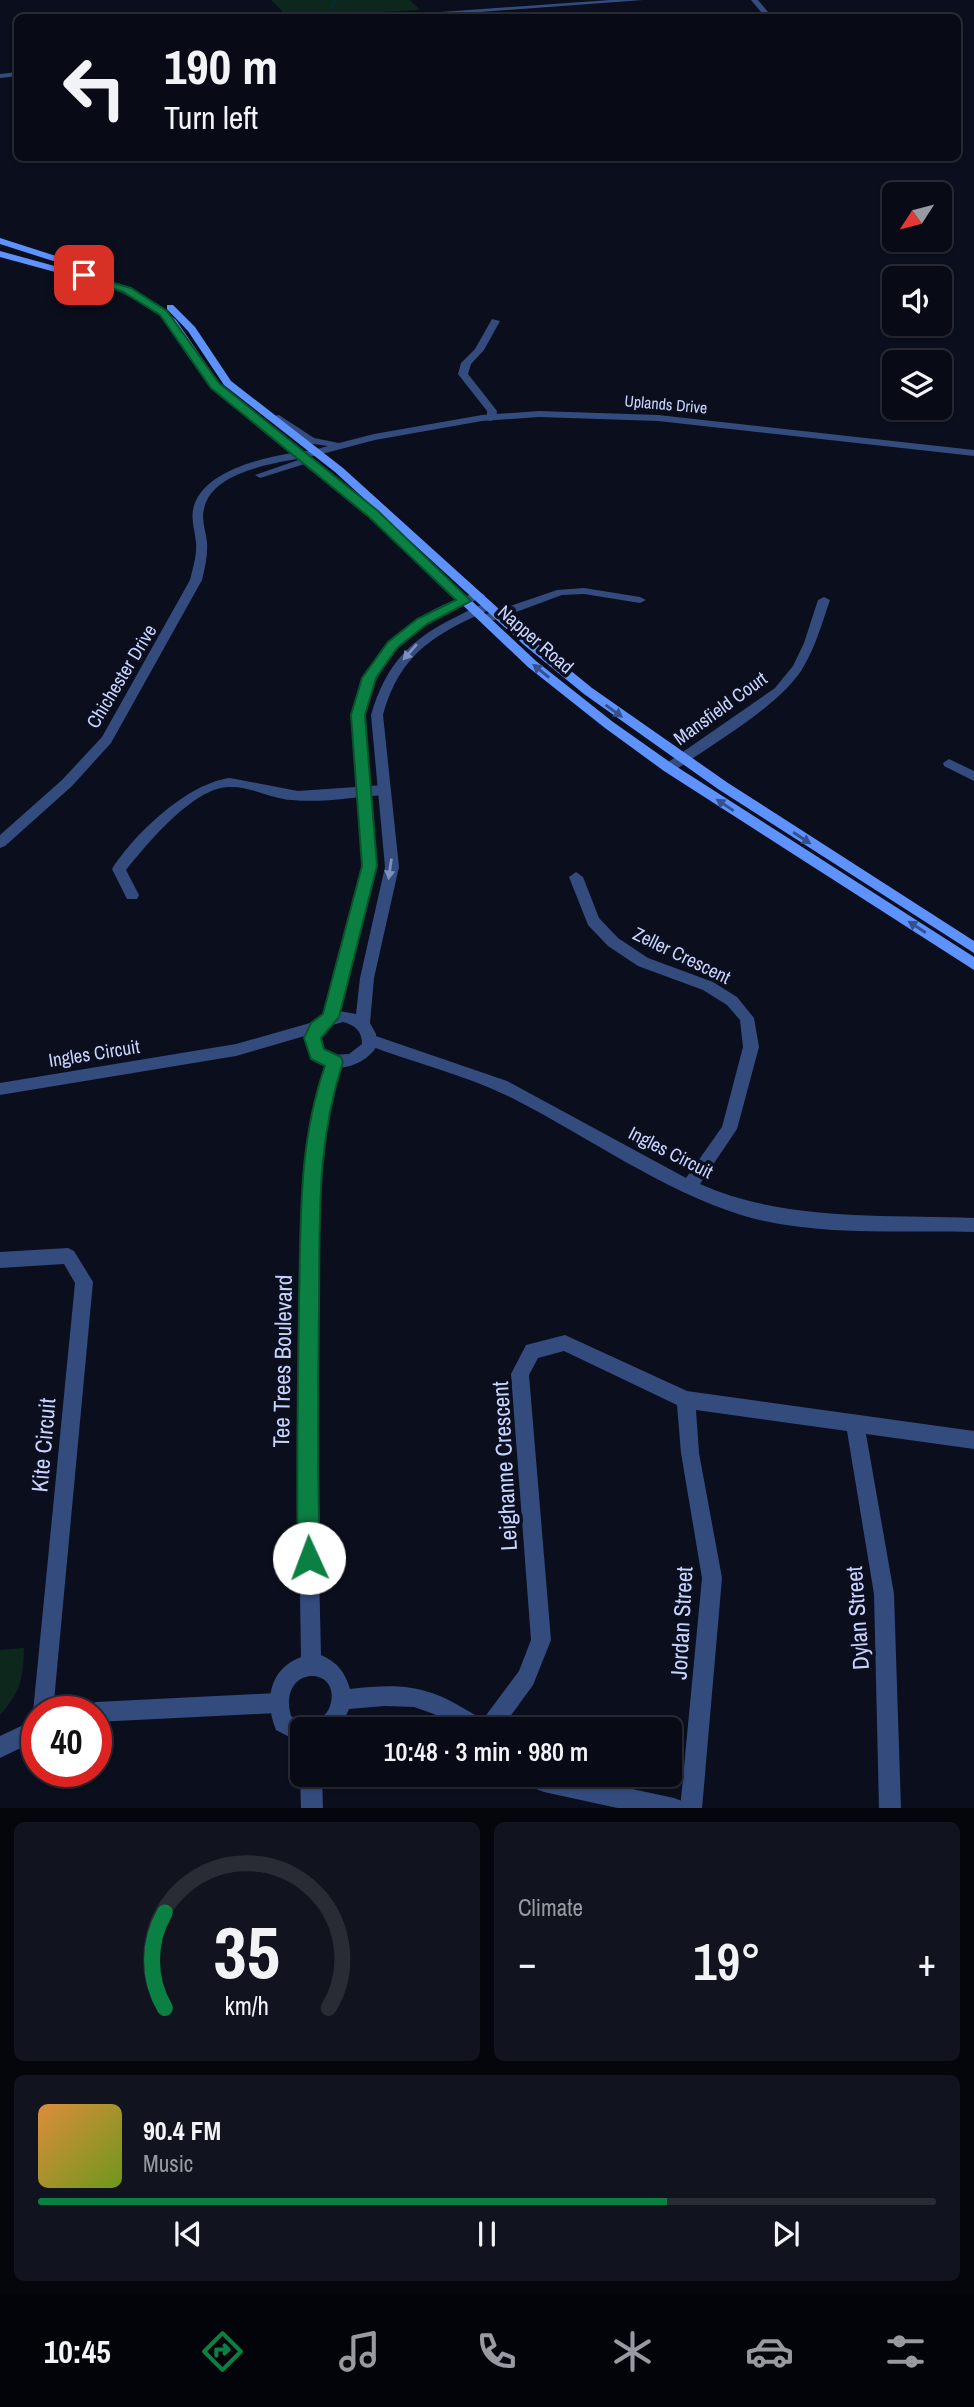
<!DOCTYPE html>
<html lang="en">
<head>
<meta charset="utf-8">
<style>
  body { margin:0; font-family:"Archivo Narrow",sans-serif; background:#11131f; color:#f1f3f6; height:100vh; display:flex; flex-direction:column; font-size:26px; white-space:nowrap }
  * { box-sizing:border-box; margin:0 }
  p { font-size:23px; color:#989aa1 }
  .icon { flex:none; width:38px; height:38px; fill:none; stroke:currentColor; stroke-width:2; stroke-linecap:round; stroke-linejoin:round }
  .map { position:relative; height:1808px; overflow:hidden }
  .sheet { display:flex; flex-direction:column; gap:14px; padding:14px; background:#04060c; flex:1 }
  .sheet>* { flex:none }
  .top-card { position:absolute; left:14px; top:14px; width:947px; height:147px; border-radius:10px; box-shadow:0 2px 5px #0004,0 0 0 2px #292b35; background:#080a16; color:#f1f3f6; overflow:hidden }
  .needle { width:46px; rotate:234deg }
  .controls { position:absolute; left:882px; top:182px; display:grid; gap:14px }
  .controls a { display:grid; place-items:center; width:70px; height:70px; border-radius:10px; background:#080a16; box-shadow:0 2px 5px #0004,0 0 0 2px #292b35; font-size:35px }
  .speed { position:absolute; left:21px; top:1696px; display:flex; gap:14px; font-size:35px; font-weight:700; text-align:center }
  .speed>* { display:grid; place-content:center; width:91px; height:91px; border-radius:50%; background:#080a16; box-shadow:0 2px 5px #0004,0 0 0 2px #292b35; line-height:1 }
  .speed .limit { border:10px solid #d22; background:#fff; color:#111 }
  .pin { position:absolute; display:grid; place-items:center; width:60px; height:60px; color:#fff; margin:-30px; border-radius:14px; box-shadow:0 4px 10px #0006 }
  .me { position:absolute; width:77px; margin:-38px; rotate:358deg; stroke-linejoin:round; filter:drop-shadow(0 0 5px #0008) }
  .turn { display:flex; align-items:center; gap:24px; height:147px; padding:0 35px; font-size:32px }
  .turn .icon { width:91px; height:91px; stroke-width:2.5 }
  .turn b { display:block; font-size:49px; line-height:60px }
  .big { font-size:52px; font-weight:600; line-height:1.1 }
  .sheet .widget { flex:1; display:flex; flex-direction:column; justify-content:center; gap:10px; min-width:0; padding:0 24px; border-radius:10px; background:#11131f }
  .sheet .dial { align-items:center; gap:0 }
  .dial svg { height:182px; overflow:visible; fill:none; stroke:#292b35; stroke-width:7; stroke-linecap:round; text-anchor:middle }
  .dial text { fill:#f1f3f6; stroke:none }
  .song { display:flex; align-items:center; gap:21px }
  .cover { width:84px; height:84px; border-radius:10px; background:linear-gradient(135deg,hsl(30 70% 55%),hsl(80 70% 35%)) }
  .played { height:7px; border-radius:4px; background:linear-gradient(90deg,#0b8043 70%,#292b35 70%) }
  .keys { display:flex; justify-content:space-around; direction:ltr }
  .heat { display:flex; justify-content:space-between; align-items:center; font-size:38px; direction:ltr }
  .sheet .tiles { flex:1; display:grid; gap:14px; grid-template-columns:1fr 1fr }
  .widget:last-child { grid-column:span 2 }
  .trip { position:absolute; left:290px; top:1717px; width:392px; height:70px; border-radius:10px; background:#080a16; box-shadow:0 2px 5px #0004,0 0 0 2px #292b35; font-weight:600; line-height:70px; text-align:center }
  .tab-bar { display:flex; height:112px; justify-content:space-around; align-items:center; background:#030409; color:#989aa1 }
  .tab-bar .icon { width:49px; height:49px }
  .tab-bar .on { color:#0b8043 }
  .tab-bar b { font-size:32px; color:#f1f3f6 }
  .map>svg:first-child { display:block }
  .green { fill:#0e271d }
  .lines { fill:none; stroke-linecap:round; stroke-linejoin:round }
  .stream { stroke:#072b3a; stroke-width:2.5 }
  .minor { fill:#344b7e; fill-rule:evenodd }
  .tertiary { fill:#344b7e; fill-rule:evenodd }
  .secondary { fill:#5e92ff; fill-rule:evenodd }
  .oneway { fill:#7e90be }
  .oneway2 { fill:#34508e }
  .route { fill:#0b8043; stroke:#07532c; stroke-width:2 }
  .labels { text-anchor:middle; dominant-baseline:central; stroke-width:7; stroke-linejoin:round; paint-order:stroke }
  .far-street-label { font-size:16px; fill:#c7d4ff; stroke:#0b0e1d }
  .street-label { font-size:19px; fill:#c7d4ff; stroke:#0b0e1d }
  .near-street-label { font-size:23px; fill:#c7d4ff; stroke:#0b0e1d }
</style>
</head>
<body>
<div class="map">
<svg width="974" height="1809" viewBox="0 0 974 1809">
  <rect width="100%" height="100%" fill="#0b0e1d"/>
  <g class="green">
    <polygon points="271,0 410,0 420,10 288,17"/>
    <path d="M24 1648C23 1679 21 1691 0 1715V1650Z"/>
  </g>
  <g class="lines">
    <polyline class="stream" points="331,9 336,0"/>
    <g class="minor">
      <polygon points="610,0 643,0 399,18 357,18"/>
      <polygon points="751,0 758,0 773,18 766,18"/>
      <polygon points="18,72 18,76 0,78 0,74"/>
      <polygon points="492,319 500,321 484,350 471,364 468,374 497,411 496,418 491,421 487,420 487,411 458,374 461,363 475,349"/>
      <path d="M314 450 319 453 318 455C285 462 212 468 204 509 201 520 206 531 207 542 208 555 205 567 202 580L111 743 72 786 5 846 0 848V835L62 780 102 737 190 580C193 567 197 556 196 542 195 532 191 520 193 510 201 467 278 454 314 450Z"/>
      <polygon points="307,457 311,458 311,462 260,478 255,475"/>
      <polygon points="584,588 640,597 646,600 640,603 584,594 562,595 489,622 485,623 479,619 481,616 557,590"/>
      <path d="M824 597 830 600C822 623 816 645 804 666 783 704 711 745 674 771H664L663 768 664 765 775 688 793 666 804 643 818 600Z"/>
      <polygon points="949,759 974,771 974,781 944,766 943,763"/>
      <path d="M230 778 298 791 384 785 391 790 384 795C354 797 323 803 292 800 271 799 251 786 229 787 194 787 147 844 126 870L139 895 137 899H127L112 869C135 833 188 783 230 778Z"/>
      <path d="M576 872 583 877 599 918 618 938 648 958 713 982 737 997 754 1018 759 1047 737 1129 700 1184C786 1222 882 1214 974 1218V1232C898 1230 815 1237 741 1215 660 1189 590 1138 514 1099 467 1075 414 1063 365 1044L362 1040 365 1036 370 1034 507 1081 686 1178 722 1127 743 1047 740 1020 727 1005 703 990 638 966 608 946 588 925 569 877Z"/>
      <polygon points="317,1021 322,1023 325,1027 322,1031 236,1056 0,1095 0,1083 236,1044"/>
      <polygon points="68,1248 74,1251 93,1282 53,1712 37,1712 37,1740 0,1758 0,1736 36,1719 33,1712 75,1283 64,1264 0,1268 0,1252"/>
      <polygon points="565,1335 687,1391 974,1431 974,1449 866,1434 894,1594 901,1809 879,1809 874,1594 847,1431 696,1410 699,1453 722,1578 702,1809 680,1809 702,1578 681,1453 677,1405 564,1351 538,1358 529,1375 551,1640 533,1685 501,1729 478,1729 481,1722 519,1671 531,1640 511,1374 526,1345"/>
      <polygon points="277,1693 284,1696 287,1703 284,1710 277,1713 96,1722 96,1712 86,1712 89,1705 96,1702"/>
      <polygon points="303,1768 303,1774 322,1774 323,1809 301,1809 300,1774"/>
    </g>
    <g class="tertiary">
      <polygon points="539,411 658,415 974,450 974,456 658,421 539,417 482,421 375,440 314,456 309,453 310,451 328,446 307,443 270,417 279,415 314,438 339,443 374,434 482,415"/>
      <path d="M479 592 485 595 483 597C419 625 383 644 364 715L377 866 339 1011 356 1014 360 978 385 867 371 715C386 664 410 639 458 616 468 611 481 602 493 604V608C436 634 401 651 383 715L399 867 374 978 370 1023 376 1034 377 1046C368 1060 355 1066 340 1068 316 1151 318 1235 318 1320 317 1432 318 1543 321 1655 337 1662 345 1672 350 1689 396 1684 423 1684 463 1708 473 1714 484 1718 488 1729H459L434 1714 414 1707 385 1706 349 1709 340 1729H315C318 1720 327 1715 330 1706 343 1665 277 1664 291 1716L311 1729H303V1744L276 1730C264 1701 269 1669 301 1657 299 1546 298 1434 300 1323 302 1236 300 1150 325 1066 312 1060 308 1051 304 1038L312 1024 323 1015 363 866 352 715C370 647 412 611 479 592ZM343 1022C355 1025 362 1031 362 1044L349 1054 331 1055 322 1046 320 1038 329 1026Z"/>
      <polygon points="527,1774 563,1774 674,1798 682,1801 685,1809 622,1809 544,1792 536,1789"/>
    </g>
    <g class="secondary">
      <polygon points="0,238 59,257 60,259 53,261 0,244"/>
      <polygon points="0,251 120,284 159,305 176,320 219,383 377,512 536,661 613,722 674,765 974,957 974,970 664,771 605,728 528,667 369,516 212,387 170,324 153,309 114,288 0,257"/>
      <polygon points="167,305 173,305 195,327 231,381 343,468 532,639 592,688 728,783 974,941 974,953 718,789 584,694 524,645 335,472 224,385 188,331 167,309"/>
    </g>
  </g>
  <defs><path id="oneway-solid" d="M-6-.8H1V-3.2L6.5 0L1 3.2V.8H-6Z" transform="scale(1.75)"/></defs>
  <g class="oneway">
    <use href="#oneway-solid" transform="translate(410 652) rotate(131)"/>
    <use href="#oneway-solid" transform="translate(390 869) rotate(98)"/>
  </g>
  <g class="oneway2">
    <use href="#oneway-solid" transform="translate(541 671) rotate(-141)"/>
    <use href="#oneway-solid" transform="translate(614 711) rotate(36)"/>
    <use href="#oneway-solid" transform="translate(725 805) rotate(-146)"/>
    <use href="#oneway-solid" transform="translate(802 838) rotate(33)"/>
    <use href="#oneway-solid" transform="translate(917 927) rotate(-147)"/>
  </g>
  <path class="route" d="M80 273 131 288 167 311 219 383 378 511 471 601 427 624 397 648 376 678 365 715 377 866 339 1017 321 1038 324 1049 341 1057 343 1062C316 1144 320 1221 319 1306 318 1390 317 1474 320 1558L317 1566 309 1569 301 1566 298 1558C296 1473 298 1388 299 1302 301 1221 298 1143 325 1066L311 1059 304 1038 311 1023 323 1014 362 866 351 715 362 678 388 642 417 619 456 600 369 517 211 388 160 315 123 292 80 277Z"/>
  <g class="labels">
    <g class="far-street-label">
      <text transform="translate(666 404) rotate(5)">Uplands Drive</text>
    </g>
    <g class="street-label">
      <text transform="translate(536 639) rotate(41)">Napper Road</text>
      <text transform="translate(121 676) rotate(-59)">Chichester Drive</text>
      <text transform="translate(720 708) rotate(-36)">Mansfield Court</text>
      <text transform="translate(682 955) rotate(26)">Zeller Crescent</text>
      <text transform="translate(94 1053) rotate(-9)">Ingles Circuit</text>
      <text transform="translate(671 1152) rotate(27)">Ingles Circuit</text>
    </g>
    <g class="near-street-label">
      <text transform="translate(282 1361) rotate(-89)">Tee Trees Boulevard</text>
      <text transform="translate(43 1445) rotate(-85)">Kite Circuit</text>
      <text transform="translate(504 1466) rotate(-93)">Leighanne Crescent</text>
      <text transform="translate(857 1618) rotate(-94)">Dylan Street</text>
      <text transform="translate(681 1623) rotate(-87)">Jordan Street</text>
    </g>
  </g>
</svg>
<div class="controls">
<a><svg class="needle" viewBox="-14 -14 28 28"><path d="M0-13l5 13h-10z" fill="#e53935"/><path d="M0 13l5-13h-10z" fill="#989aa1"/></svg></a>
<a><svg class="icon" aria-label="sound" viewBox="0 0 24 24"><path d="M4 9h4l5-4v14l-5-4H4zM17 9q2 3 0 6"/></svg></a>
<a><svg class="icon" aria-label="layers" viewBox="0 0 24 24"><path d="M12 4l9 5-9 5-9-5zM3 14l9 5 9-5"/></svg></a>
</div>
<div class="speed"><div class="limit">40</div></div>
<div class="pin" style="left:84px;top:275px;background:#d93025"><svg class="icon" aria-label="arrive" viewBox="0 0 24 24"><path d="M6 21V4h12l-3 4 3 4H6"/></svg></div>
<svg class="me" style="left:309px;top:1558px" viewBox="-20 -20 40 40"><circle r="19" fill="#fff"/><path d="M0-13L10 11 0 6-10 11z" fill="#0b8043"/></svg>
<div class="trip">10:48 · 3 min · 980 m</div>
<div class="top-card">
<div class="turn"><svg class="icon" aria-label="left" viewBox="0 0 24 24"><path d="M17 20v-9H6M10 6l-5 5 5 5"/></svg><div><b>190 m</b>Turn left</div></div>
</div>
</div>
<section class="sheet">
<div class="tiles">
<div class="widget dial"><svg viewBox="0 0 100 80">
<path d="M14 69A42 42 0 1 1 86 69"/>
<path d="M14 69A42 42 0 0 1 14 27" stroke="#0b8043"/>
<text x="50" y="56" font-size="32" font-weight="700">35</text>
<text x="50" y="72" font-size="11">km/h</text>
</svg></div>
<div class="widget"><p>Climate</p>
<div class="heat"><a>−</a><b class="big">19°</b><a>+</a></div>
</div>
<div class="widget">
<div class="song"><i class="cover"></i><div><b>90.4 FM</b><p>Music</p></div></div>
<div class="played"></div>
<div class="keys"><svg class="icon" aria-label="previous" viewBox="0 0 24 24"><path d="M18 5L8 12l10 7zM5 5v14"/></svg><svg class="icon" aria-label="pause" viewBox="0 0 24 24"><path d="M8 5v14M16 5v14"/></svg><svg class="icon" aria-label="next" viewBox="0 0 24 24"><path d="M6 5l10 7-10 7zM19 5v14"/></svg></div>
</div>
</div>
</section>
<nav class="tab-bar">
<b>10:45</b>
<svg class="icon on" aria-label="directions" viewBox="0 0 24 24"><path d="M12 3l9 9-9 9-9-9zM9 14v-3h6M13 9l2 2-2 2"/></svg>
<svg class="icon" aria-label="music" viewBox="0 0 24 24"><path d="M9 18V5l10-2v13"/><circle cx="6" cy="18" r="3"/><circle cx="16" cy="16" r="3"/></svg>
<svg class="icon" aria-label="phone" viewBox="0 0 24 24"><path d="M5 4h4l2 5-3 2q2 4 5 5l2-3 5 2v4C11 20 4 13 5 4z"/></svg>
<svg class="icon" aria-label="climate" viewBox="0 0 24 24"><path d="M12 3v18M4 7l16 10M4 17L20 7"/></svg>
<svg class="icon" aria-label="car" viewBox="0 0 24 24"><path d="M5 17H2v-5l4-1 3-4h7l3 4 3 1v5h-3M9 17h6M6 11h13"/><circle cx="7" cy="17" r="2"/><circle cx="17" cy="17" r="2"/></svg>
<svg class="icon" aria-label="filters" viewBox="0 0 24 24"><path d="M4 7h16M4 17h16"/><circle cx="9" cy="7" r="2"/><circle cx="15" cy="17" r="2"/></svg>
</nav>
</body>
</html>
